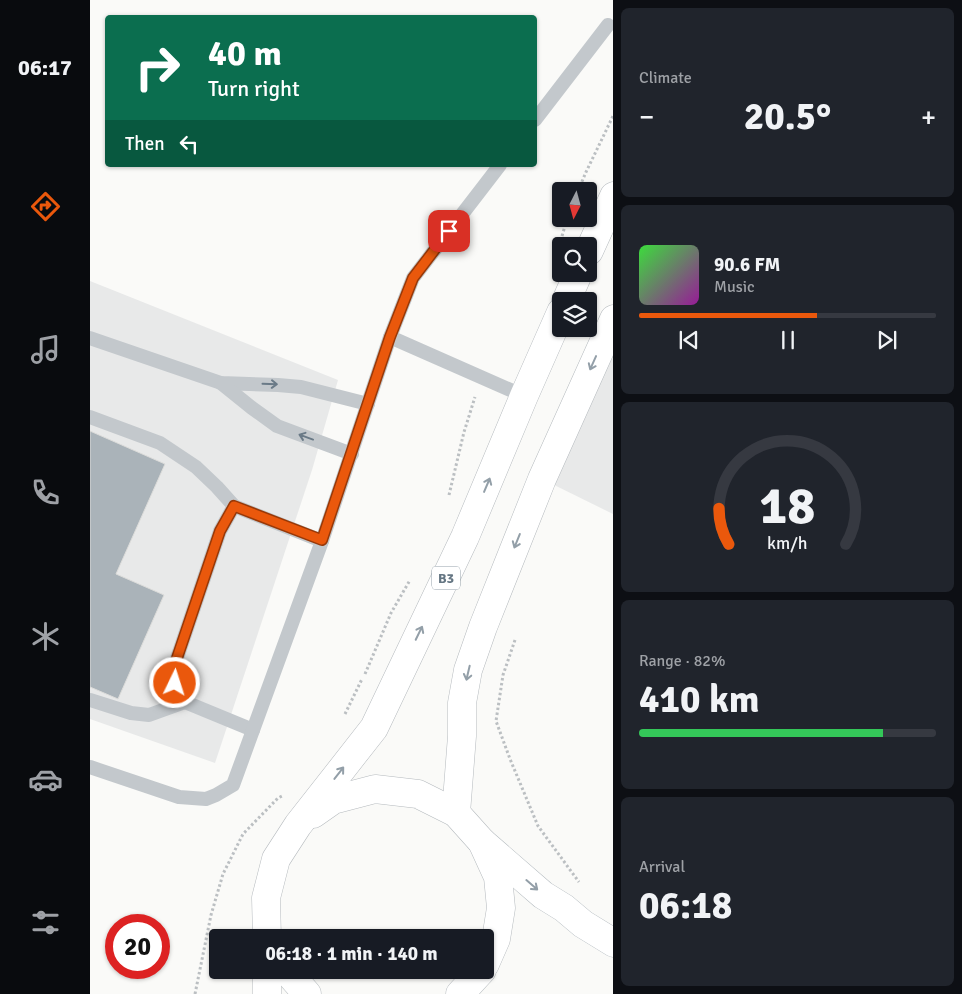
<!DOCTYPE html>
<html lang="en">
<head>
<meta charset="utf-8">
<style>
  body { margin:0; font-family:Signika,sans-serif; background:#20242c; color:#f1f3f6; height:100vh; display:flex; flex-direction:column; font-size:19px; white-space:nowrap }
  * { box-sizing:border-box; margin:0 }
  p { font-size:16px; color:#9ea1a6 }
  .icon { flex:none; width:28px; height:28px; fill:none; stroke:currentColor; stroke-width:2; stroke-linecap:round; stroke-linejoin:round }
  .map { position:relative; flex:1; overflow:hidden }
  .side { display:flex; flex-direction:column; gap:8px; padding:8px; background:#0d0f14; width:349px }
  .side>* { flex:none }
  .hud { position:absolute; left:15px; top:15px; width:432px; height:152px; border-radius:5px; box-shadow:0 1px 4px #0004; background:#0b6e4f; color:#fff; overflow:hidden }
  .needle { width:32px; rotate:186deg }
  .controls { position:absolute; left:462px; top:182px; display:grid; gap:10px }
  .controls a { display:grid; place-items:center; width:45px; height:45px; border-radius:5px; background:#171b24; box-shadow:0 1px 4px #0004; font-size:25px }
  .speed { position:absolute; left:15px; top:914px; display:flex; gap:10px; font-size:25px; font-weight:700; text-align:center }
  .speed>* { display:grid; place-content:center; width:65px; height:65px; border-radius:50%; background:#171b24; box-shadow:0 1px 4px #0004; line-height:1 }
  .speed .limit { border:8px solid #d22; background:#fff; color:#111 }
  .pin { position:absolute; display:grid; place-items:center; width:42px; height:42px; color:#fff; margin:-21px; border-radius:10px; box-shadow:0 2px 8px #0006 }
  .me { position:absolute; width:55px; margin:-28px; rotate:4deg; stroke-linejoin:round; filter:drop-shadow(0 0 4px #0008) }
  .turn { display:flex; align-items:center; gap:18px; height:105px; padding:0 20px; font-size:22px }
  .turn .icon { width:65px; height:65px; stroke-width:2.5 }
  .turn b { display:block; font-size:35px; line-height:42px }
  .then { display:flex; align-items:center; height:48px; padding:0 20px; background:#0003; gap:10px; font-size:19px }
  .big { font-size:38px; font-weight:700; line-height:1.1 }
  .side .widget { flex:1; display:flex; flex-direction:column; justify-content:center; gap:8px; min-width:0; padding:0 18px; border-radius:8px; background:#20242c }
  .side .dial { align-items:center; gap:0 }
  .dial svg { height:130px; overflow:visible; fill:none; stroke:#363941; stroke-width:7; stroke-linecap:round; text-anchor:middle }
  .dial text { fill:#f1f3f6; stroke:none }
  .song { display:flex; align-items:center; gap:15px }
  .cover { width:60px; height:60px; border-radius:8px; background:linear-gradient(135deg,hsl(120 70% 55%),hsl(300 70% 35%)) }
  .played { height:5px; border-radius:2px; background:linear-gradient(90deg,#ea580c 60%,#363941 60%) }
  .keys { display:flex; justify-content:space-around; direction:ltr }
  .heat { display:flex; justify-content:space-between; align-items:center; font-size:28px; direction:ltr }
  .charge { height:8px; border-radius:4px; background:linear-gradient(90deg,#34c759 82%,#363941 0) }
  .trip { position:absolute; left:119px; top:929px; width:285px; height:50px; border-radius:5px; background:#171b24; box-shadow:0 1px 4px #0004; font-weight:700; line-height:50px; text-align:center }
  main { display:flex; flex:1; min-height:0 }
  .menu { display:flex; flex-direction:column; width:90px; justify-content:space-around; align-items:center; background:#090b0e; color:#9ea1a6 }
  .menu .icon { width:35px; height:35px }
  .menu .selected { color:#ea580c }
  .menu b { font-size:22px; color:#f1f3f6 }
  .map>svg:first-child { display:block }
  .built { fill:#e8e9e9 }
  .building { fill:#aab3b9; stroke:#dcdcda }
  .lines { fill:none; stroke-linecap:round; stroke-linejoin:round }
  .secondary-casing { stroke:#b3babf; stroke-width:29 }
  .primary-casing { stroke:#b5babe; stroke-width:29 }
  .path { stroke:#bbbfc2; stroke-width:3; stroke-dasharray:2.5 2.5; stroke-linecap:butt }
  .service { stroke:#c3c8cc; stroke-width:14 }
  .secondary { stroke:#fff; stroke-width:28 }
  .primary { stroke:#fff; stroke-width:28 }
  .oneway { stroke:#939fa8 }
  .oneway2 { stroke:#6a7a87 }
  .route-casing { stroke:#983908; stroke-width:12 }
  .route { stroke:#ea580c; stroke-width:9 }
  .labels { text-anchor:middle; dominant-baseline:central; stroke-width:5; stroke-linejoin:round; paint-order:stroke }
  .shield { fill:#fff; stroke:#939fa8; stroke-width:1 }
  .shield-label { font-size:14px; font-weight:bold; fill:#657683 }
</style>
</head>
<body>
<main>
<nav class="menu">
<b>06:17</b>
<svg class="icon selected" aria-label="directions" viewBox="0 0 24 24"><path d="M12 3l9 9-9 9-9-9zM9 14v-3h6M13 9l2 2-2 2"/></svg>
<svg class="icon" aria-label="music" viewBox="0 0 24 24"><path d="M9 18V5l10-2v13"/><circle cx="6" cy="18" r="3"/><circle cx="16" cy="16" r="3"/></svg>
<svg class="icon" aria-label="phone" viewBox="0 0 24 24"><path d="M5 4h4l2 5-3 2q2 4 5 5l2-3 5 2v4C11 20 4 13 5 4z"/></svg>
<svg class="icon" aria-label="climate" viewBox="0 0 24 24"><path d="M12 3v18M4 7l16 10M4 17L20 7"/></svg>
<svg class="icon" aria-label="car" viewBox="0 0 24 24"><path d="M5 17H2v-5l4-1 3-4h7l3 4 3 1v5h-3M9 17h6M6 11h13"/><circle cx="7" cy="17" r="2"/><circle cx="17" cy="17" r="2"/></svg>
<svg class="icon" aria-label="filters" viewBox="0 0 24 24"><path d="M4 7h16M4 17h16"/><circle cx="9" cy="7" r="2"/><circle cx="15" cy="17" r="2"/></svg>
</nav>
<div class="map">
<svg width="524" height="994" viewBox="0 0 524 994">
  <rect width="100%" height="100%" fill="#fafaf8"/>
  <g class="built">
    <polygon points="0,281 248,380 222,470 125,763 0,719"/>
    <polygon points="523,341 523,514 452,479"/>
  </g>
  <polygon class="building" points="0,431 75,464 26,574 74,595 28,699 0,687"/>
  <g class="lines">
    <defs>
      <polyline id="secondary" points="392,842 453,895 474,908 493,924 524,943"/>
      <g id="primary">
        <polyline points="499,251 524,196"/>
        <polyline points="476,301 488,274"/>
        <polyline points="366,813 372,736 372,703 378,670 393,627 452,479 524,319"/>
        <polyline points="223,814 243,800 285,789 328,794 366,813 392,842 408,877 411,908 406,939 395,964"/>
        <polyline points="177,938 176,898 186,859 208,825 284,728 375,537 434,396 471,312"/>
        <polyline points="177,970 177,994"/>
        <polyline points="196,970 217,994"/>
        <polyline points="370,994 392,970"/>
      </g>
    </defs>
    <use href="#secondary" class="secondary-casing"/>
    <use href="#primary" class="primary-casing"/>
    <g class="path">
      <polyline points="488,191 496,172 524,114"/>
      <polyline points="472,236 477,219"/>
      <polyline points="359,495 374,432 385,397"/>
      <polyline points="425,640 413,675 406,721 420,759 448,826 489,882"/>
      <polyline points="275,674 301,613 320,580"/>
      <polyline points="255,714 272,679"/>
      <polyline points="105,994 121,915 133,874 153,834 188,798 192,796"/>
    </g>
    <g class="service">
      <polyline points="445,120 518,25"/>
      <polyline points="300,337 434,396"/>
      <polyline points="0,338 131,383 188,385 211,387 278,404"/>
      <polyline points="131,383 162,408 187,426 262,454"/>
      <polyline points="0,417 70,443 106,467 127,487 144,506 130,531 86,661 85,683 95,702 163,730"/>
      <polyline points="144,506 232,541"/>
      <polyline points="0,700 41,713 59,715 95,702"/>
      <polyline points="0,767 89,797 116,799 126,795 143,785 232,541 300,337 323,278 410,165"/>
    </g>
    <use href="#secondary" class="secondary"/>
    <use href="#primary" class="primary"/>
  </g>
  <defs><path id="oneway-shaft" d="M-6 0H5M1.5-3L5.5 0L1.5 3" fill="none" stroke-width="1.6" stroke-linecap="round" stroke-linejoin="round" transform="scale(1.25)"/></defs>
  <g class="oneway">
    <use href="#oneway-shaft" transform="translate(503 363) rotate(114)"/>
    <use href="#oneway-shaft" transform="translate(397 485) rotate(-67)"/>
    <use href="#oneway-shaft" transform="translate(427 541) rotate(112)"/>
    <use href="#oneway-shaft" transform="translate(329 633) rotate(-64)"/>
    <use href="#oneway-shaft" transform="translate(378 673) rotate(103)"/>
    <use href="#oneway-shaft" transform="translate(249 773) rotate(-52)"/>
    <use href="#oneway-shaft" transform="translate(442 885) rotate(41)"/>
  </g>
  <g class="oneway2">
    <use href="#oneway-shaft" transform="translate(180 384) rotate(2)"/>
    <use href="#oneway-shaft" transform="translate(216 437) rotate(-160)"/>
  </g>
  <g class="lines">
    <defs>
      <polyline id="route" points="85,683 86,661 130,531 144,506 232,540 300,337 323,278 359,231"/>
    </defs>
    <use href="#route" class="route-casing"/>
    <use href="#route" class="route"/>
  </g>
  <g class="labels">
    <rect class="shield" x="342" y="566.5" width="28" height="23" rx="4"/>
    <g class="shield-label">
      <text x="356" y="578">B3</text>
    </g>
  </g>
</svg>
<div class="controls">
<a><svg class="needle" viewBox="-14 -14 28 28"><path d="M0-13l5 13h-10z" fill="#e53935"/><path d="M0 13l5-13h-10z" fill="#9ea1a6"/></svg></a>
<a><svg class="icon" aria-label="search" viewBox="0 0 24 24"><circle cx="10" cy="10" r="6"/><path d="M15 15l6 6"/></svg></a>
<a><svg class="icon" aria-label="layers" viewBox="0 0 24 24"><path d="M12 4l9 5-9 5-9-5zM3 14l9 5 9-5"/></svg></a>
</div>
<div class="speed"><div class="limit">20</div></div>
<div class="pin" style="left:359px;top:231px;background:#d93025"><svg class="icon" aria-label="arrive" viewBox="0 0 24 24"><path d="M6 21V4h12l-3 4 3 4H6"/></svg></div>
<svg class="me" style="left:85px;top:683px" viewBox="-20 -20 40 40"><circle r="17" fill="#ea580c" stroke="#fff" stroke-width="3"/><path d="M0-11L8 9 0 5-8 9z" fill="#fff"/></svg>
<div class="trip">06:18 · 1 min · 140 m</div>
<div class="hud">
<div class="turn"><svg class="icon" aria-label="right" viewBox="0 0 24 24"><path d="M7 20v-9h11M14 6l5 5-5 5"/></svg><div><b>40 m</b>Turn right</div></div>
<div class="then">Then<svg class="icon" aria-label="left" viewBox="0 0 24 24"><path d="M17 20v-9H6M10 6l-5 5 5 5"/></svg></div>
</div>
</div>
<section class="side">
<div class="widget"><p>Climate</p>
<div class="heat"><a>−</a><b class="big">20.5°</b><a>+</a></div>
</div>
<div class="widget">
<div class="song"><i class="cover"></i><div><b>90.6 FM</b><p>Music</p></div></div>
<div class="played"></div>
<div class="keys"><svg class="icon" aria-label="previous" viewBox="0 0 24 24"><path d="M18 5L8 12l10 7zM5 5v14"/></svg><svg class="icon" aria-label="pause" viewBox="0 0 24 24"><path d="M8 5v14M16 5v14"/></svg><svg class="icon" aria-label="next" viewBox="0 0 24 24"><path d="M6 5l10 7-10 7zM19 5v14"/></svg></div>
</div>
<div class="widget dial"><svg viewBox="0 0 100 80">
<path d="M14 69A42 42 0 1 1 86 69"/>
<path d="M14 69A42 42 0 0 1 8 47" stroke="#ea580c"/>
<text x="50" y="56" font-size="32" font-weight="700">18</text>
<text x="50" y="72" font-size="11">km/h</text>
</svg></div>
<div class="widget"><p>Range · 82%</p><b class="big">410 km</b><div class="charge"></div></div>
<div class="widget"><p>Arrival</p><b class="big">06:18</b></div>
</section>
</main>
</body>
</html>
